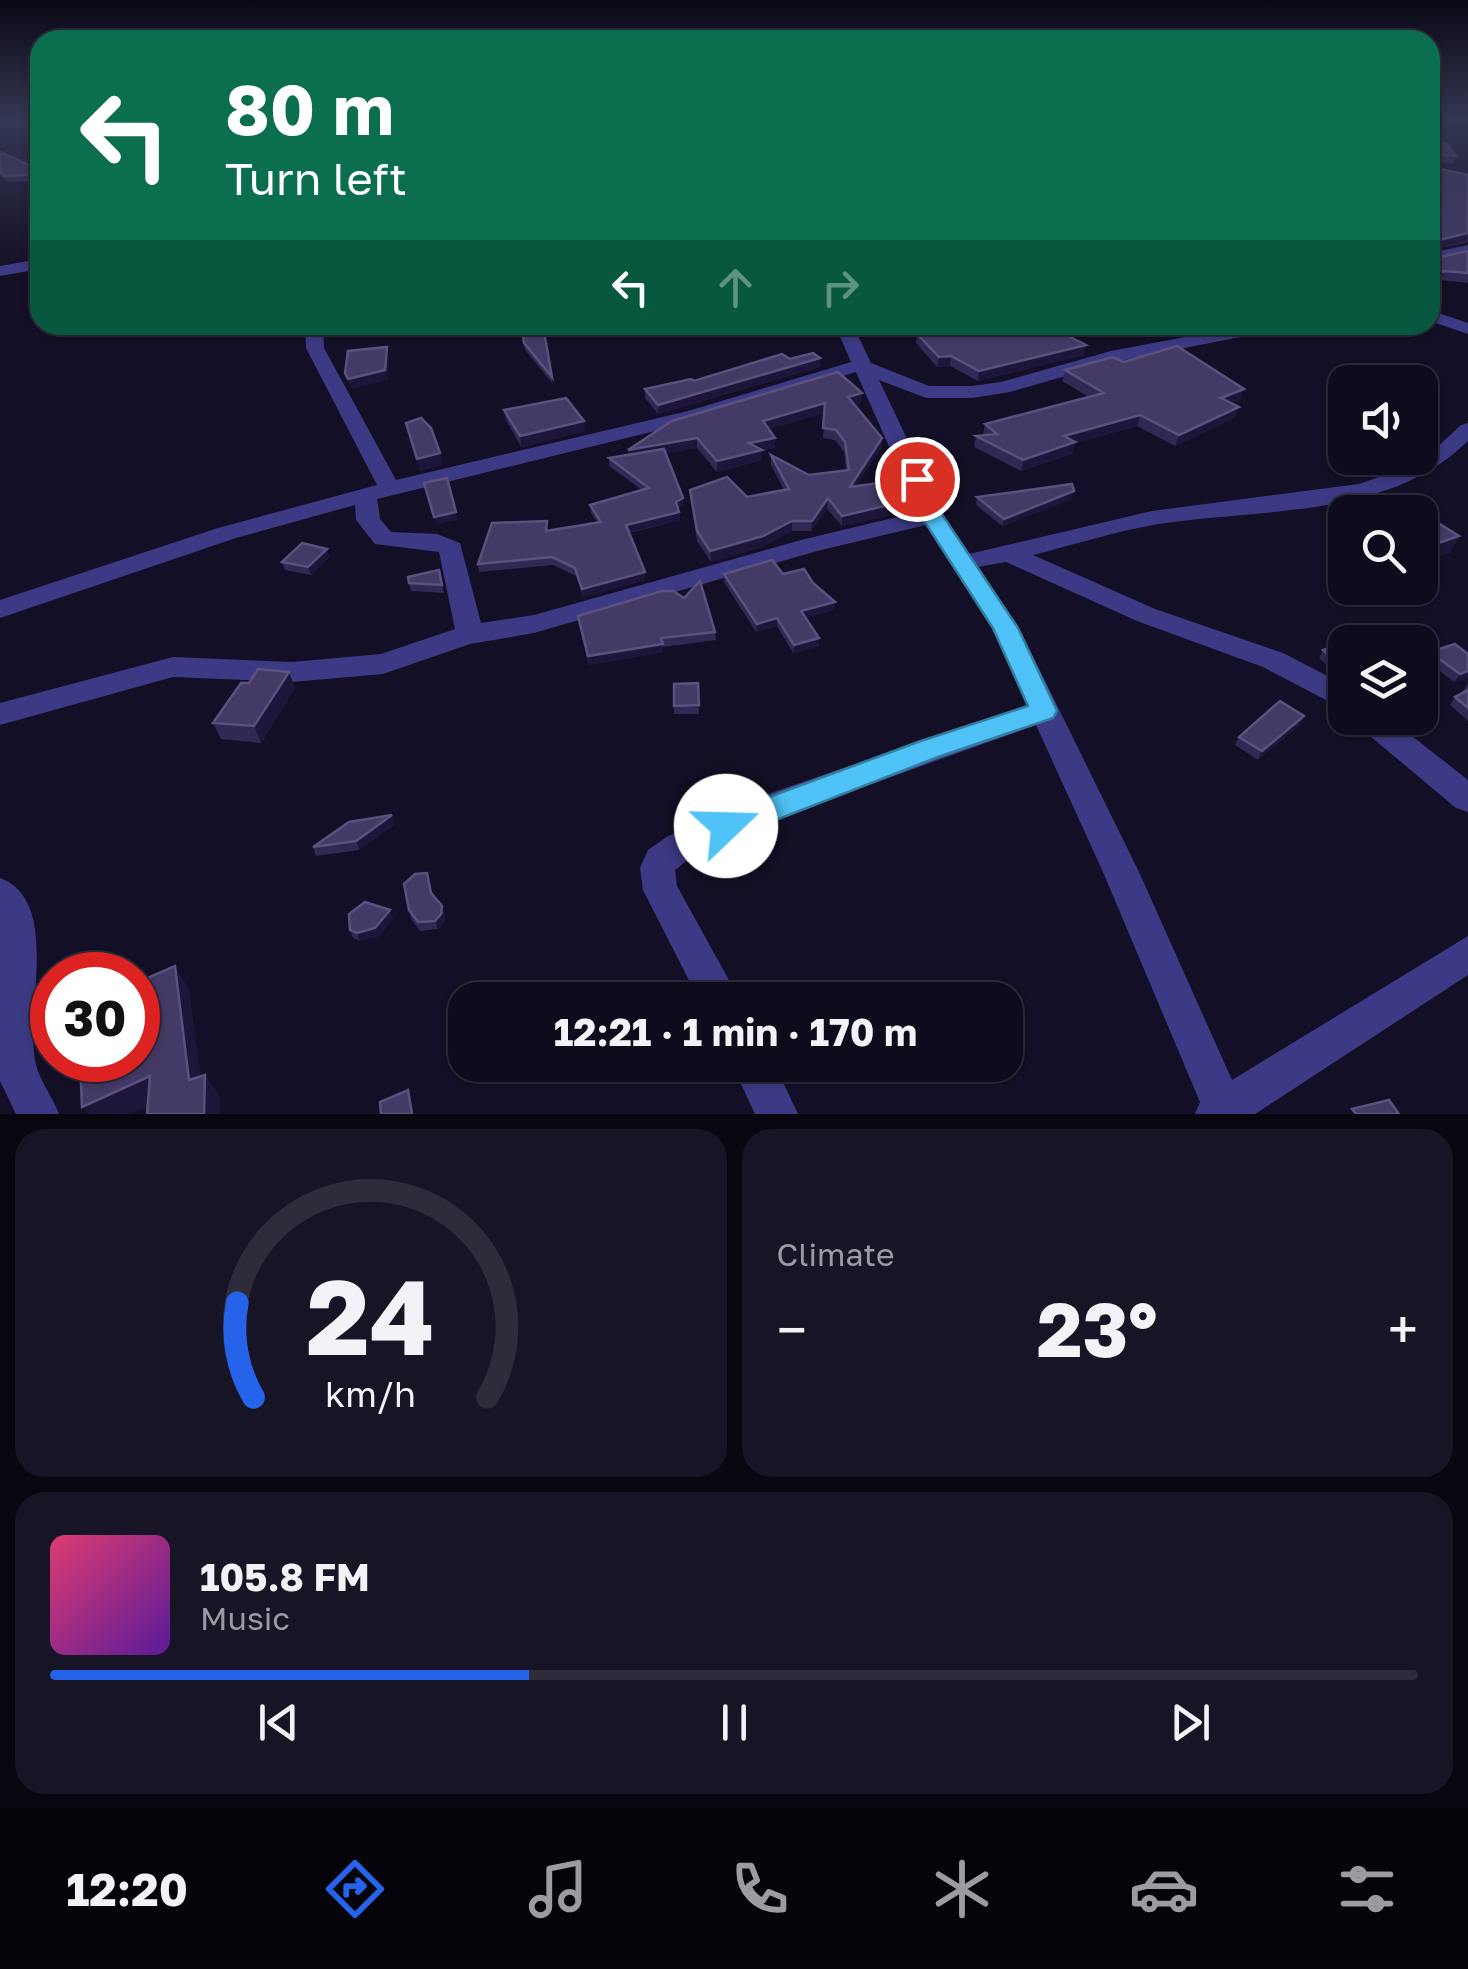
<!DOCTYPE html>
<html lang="en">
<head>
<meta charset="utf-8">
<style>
  body { margin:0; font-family:"Golos Text",sans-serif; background:#171425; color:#f1f3f6; height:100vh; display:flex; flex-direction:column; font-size:38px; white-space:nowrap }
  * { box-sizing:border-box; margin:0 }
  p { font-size:32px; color:#9b9ba3 }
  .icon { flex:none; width:55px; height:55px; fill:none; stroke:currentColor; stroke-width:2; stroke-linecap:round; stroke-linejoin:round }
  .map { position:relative; height:1114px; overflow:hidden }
  .sheet { display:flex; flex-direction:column; gap:15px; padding:15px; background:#08060f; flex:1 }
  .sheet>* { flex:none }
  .hud { position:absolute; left:30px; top:30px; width:1410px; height:305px; border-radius:30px; box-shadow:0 2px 8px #0004,0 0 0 2px #2e2b3b; background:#0b6e4f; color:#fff; overflow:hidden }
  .tools { position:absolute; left:1328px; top:365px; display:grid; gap:20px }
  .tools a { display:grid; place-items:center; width:110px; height:110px; border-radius:20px; background:#0e0b1c; box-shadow:0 2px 8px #0004,0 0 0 2px #2e2b3b; font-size:50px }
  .speed { position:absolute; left:30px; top:952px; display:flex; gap:20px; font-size:50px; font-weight:700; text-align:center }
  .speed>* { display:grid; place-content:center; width:130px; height:130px; border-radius:50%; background:#0e0b1c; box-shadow:0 2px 8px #0004,0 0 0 2px #2e2b3b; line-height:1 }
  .speed .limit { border:15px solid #d22; background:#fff; color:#111 }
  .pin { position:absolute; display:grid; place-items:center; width:85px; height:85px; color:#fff; margin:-42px; border:5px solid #fff; border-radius:50%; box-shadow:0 2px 10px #0007 }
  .me { position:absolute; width:110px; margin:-55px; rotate:69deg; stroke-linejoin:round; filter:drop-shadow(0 0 8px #0008) }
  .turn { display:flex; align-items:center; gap:35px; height:210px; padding:0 30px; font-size:45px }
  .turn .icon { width:130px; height:130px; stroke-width:2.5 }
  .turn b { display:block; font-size:70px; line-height:85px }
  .lanes { display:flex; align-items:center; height:95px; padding:0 30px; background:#0003; justify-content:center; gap:50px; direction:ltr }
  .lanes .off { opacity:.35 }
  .big { font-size:75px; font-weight:700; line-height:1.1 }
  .sheet .widget { flex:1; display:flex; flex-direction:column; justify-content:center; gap:15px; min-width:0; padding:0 35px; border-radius:30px; background:#171425 }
  .sheet .dial { align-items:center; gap:0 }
  .dial svg { height:260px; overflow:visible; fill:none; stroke:#2e2b3b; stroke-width:7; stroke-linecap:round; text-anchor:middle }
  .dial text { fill:#f1f3f6; stroke:none }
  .song { display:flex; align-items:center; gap:30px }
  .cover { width:120px; height:120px; border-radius:15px; background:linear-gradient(135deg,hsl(340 70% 55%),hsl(270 70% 35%)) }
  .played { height:10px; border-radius:5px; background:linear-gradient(90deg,#2563eb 35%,#2e2b3b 35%) }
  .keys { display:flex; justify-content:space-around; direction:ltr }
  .heat { display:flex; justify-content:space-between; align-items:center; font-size:55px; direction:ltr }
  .sheet .tiles { flex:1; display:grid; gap:15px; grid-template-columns:1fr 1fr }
  .widget:last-child { grid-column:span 2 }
  .trip { position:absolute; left:448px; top:982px; width:575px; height:100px; border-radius:30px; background:#0e0b1c; box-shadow:0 2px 8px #0004,0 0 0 2px #2e2b3b; font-weight:700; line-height:100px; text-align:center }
  .dock { display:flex; height:160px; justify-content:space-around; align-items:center; background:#06040b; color:#9b9ba3 }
  .dock .icon { width:70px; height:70px }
  .dock .selected { color:#2563eb }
  .dock b { font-size:45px; color:#f1f3f6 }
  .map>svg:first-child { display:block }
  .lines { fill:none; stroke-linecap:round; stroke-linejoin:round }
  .street { fill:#3d3a85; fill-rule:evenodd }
  .wall { fill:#312854 }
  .shaded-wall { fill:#1d163a }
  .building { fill:#433a66; stroke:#5a527e; stroke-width:2.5 }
  .route { fill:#4fc3f7; stroke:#337fa1; stroke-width:2.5 }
</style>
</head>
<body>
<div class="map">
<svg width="1468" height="1114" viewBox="0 0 1468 1114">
  <rect width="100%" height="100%" fill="#130f26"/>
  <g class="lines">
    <g class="street">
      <polygon points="40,121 40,127 0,129 0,123"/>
      <polygon points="1468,245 1468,255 1430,263 1430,253"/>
      <polygon points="40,259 40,269 0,276 0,266"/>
      <polygon points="1430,310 1468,323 1468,334 1430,321"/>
      <path d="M305 325H323L324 348 396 480 688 411 851 362 835 325H853L871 363 929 386H972L1001 382 1111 351 1249 325H1285L1276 330 1114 362 1010 392 972 398H926L879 380 944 516 969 554 1152 511 1359 484 1396 471 1432 452 1461 425 1468 423V441C1386 521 1259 507 1153 525 1113 532 1073 545 1033 555L1155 609 1283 653 1345 685V710L1263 667 1137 621 1006 562 978 567 1019 628 1139 872 1232 1080 1468 936V975L1255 1114H1195L1200 1102 1103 872 1036 725 788 814 692 857 675 870 677 886 740 1000H699L643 890 640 868 648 850 668 836 765 795 1027 705 992 629 926 525 817 551 534 633 470 644 383 674 292 682 173 677 0 725V703L173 657 292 662 381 654 455 629 439 552 375 544 356 520 355 505 236 538 0 618V600L218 528 377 485 306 348ZM856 372 918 512 801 540 534 615 481 623 460 543 437 534 391 532 380 519 377 499 700 420Z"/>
      <polygon points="1354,718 1389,718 1468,780 1468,812 1456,808 1358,726"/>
      <path d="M0 878C63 901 23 1015 36 1065 40 1081 53 1098 59 1114H16L0 1081Z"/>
      <polygon points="732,1065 775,1065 798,1114 755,1114"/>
    </g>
  </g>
  <g class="wall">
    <polygon points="1430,142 1456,156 1453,164 1432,161 1432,167 1468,175 1468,242 1430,250 1430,254 1435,258 1468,251 1468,283 1440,280 1430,285"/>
    <polygon points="0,152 40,170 40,180 8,182 0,175"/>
    <polygon points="1065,325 1130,325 1088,335"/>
    <polygon points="543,326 553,384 525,350 522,328"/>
    <polygon points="917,334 1086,345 1084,355 978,381 950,366 937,367 916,343"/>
    <polygon points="820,358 820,367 658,414 645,398 645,389 694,381 790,359"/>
    <polygon points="1124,362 1240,400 1232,403 1235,418 1175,446 1137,426 1075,443 1072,454 1021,471 974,447 976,436 983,435 985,424 1089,397 1062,381 1065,370"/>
    <polygon points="862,393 861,403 854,405 882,438 881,448 856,486 912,510 842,526 827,509 811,531 792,531 762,547 711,562 697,541 690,490 747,497 784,490 771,465 771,455 809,475 846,471 844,452 835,440 823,438 825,413 769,429 775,448 762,450 762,460 717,472 697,448 666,453 683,498 683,506 678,508 680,520 629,533 645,572 645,580 583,597 576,576 553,565 479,572 478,564 548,530 597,522 591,513 590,505 642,490 609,466 609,458 629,455 628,450"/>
    <polygon points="504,410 585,431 521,447 506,420"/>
    <polygon points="977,497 1072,499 1002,526 976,505"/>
    <polygon points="1420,514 1451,552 1427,560 1420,556"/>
    <polygon points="327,549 329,557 311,575 285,570 282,562"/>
    <polygon points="439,570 444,593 411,591 409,583"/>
    <polygon points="724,574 783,574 813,583 835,602 834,610 805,618 819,638 819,646 793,653 777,626 756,632 724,582"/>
    <polygon points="684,598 715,632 716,640 663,647 663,652 589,665 578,616"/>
    <polygon points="1345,643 1345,671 1336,673 1319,658 1323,650"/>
    <polygon points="1430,652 1468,654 1468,678 1454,682 1426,660"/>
    <polygon points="698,683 699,714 674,714 674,684"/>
    <polygon points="1468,683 1468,721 1450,705 1455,697 1465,692 1463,691"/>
    <polygon points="295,688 261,743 221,739 213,723"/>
    <polygon points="1304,716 1299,725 1258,760 1235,745 1239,737"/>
    <polygon points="395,824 359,850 316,856 313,847"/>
    <polygon points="427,873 433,895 442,906 445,914 444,922 438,929 420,931 411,919 409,910"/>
    <polygon points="393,919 379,936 360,941 353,938 350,930"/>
  </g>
  <g class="shaded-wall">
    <polygon points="1468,233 1467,241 1430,250 1431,242"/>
    <polygon points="1444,271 1440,280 1430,285 1430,278"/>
    <polygon points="478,325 513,325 479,330"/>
    <polygon points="1130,325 1088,335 1090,326"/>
    <polygon points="1086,345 1084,355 978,381 979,371"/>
    <polygon points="387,347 389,357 388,380 351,389 348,379"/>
    <polygon points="951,356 950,366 937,367 939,357"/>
    <polygon points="820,358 820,367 658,414 658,405"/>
    <polygon points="1244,389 1240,400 1217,408 1221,398"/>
    <polygon points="862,393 861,403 847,407 848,397"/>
    <polygon points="825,403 825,413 762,431 763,421"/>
    <polygon points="1239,407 1235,418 1175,446 1179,435"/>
    <polygon points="1140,415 1137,426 1075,443 1072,454 1021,471 1023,460 1064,436"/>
    <polygon points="584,421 585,431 521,447 520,436"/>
    <polygon points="697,438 697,448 629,460 628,450"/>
    <polygon points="775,438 775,448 762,450 762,460 717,472 717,461 749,443"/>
    <polygon points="882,438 881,448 849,498 850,487"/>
    <polygon points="440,453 443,465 420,471 417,459"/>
    <polygon points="1074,491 1072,499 1002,526 1004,519"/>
    <polygon points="683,498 683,506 676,509 676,502"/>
    <polygon points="828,498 827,509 811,531 812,521"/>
    <polygon points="914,499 912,510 842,526 842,516"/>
    <polygon points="456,512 458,520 436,524 434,517"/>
    <polygon points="679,512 680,520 626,533 626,525"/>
    <polygon points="792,521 792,531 762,547 711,562 710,551"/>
    <polygon points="1459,536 1451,552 1427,560 1436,544"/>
    <polygon points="327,549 329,557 311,575 308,567"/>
    <polygon points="645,572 645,580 583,597 582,589"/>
    <polygon points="835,602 834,610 800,620 801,611"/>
    <polygon points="777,618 777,626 756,632 757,624"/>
    <polygon points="819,638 819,646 793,653 794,645"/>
    <polygon points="663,644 663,652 589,665 588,656"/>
    <polygon points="1345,664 1345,671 1336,673 1341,665"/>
    <polygon points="1468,671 1468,678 1454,682 1460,674"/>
    <polygon points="289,672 295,688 261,743 254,726"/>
    <polygon points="1304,716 1299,725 1258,760 1262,751"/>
    <polygon points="392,815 395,824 359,850 356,841"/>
    <polygon points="442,906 445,914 444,922 438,929 435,921"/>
    <polygon points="390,910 393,919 379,936 360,941 357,933"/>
    <polygon points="175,966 189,989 204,1098 205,1075 220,1097 220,1114 204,1114 189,1080"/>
    <polygon points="150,1076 166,1098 131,1114 89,1114 82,1107"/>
  </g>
  <g class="building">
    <polygon points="1430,142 1446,143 1456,156 1431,153 1432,167 1468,175 1468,233 1431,242 1430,254 1435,258 1468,251 1468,273 1444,271 1430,278"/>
    <polygon points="0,152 40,170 40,174 5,176 0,172"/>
    <polygon points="948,325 1046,325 1086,345 979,371 951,356 939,357 917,334"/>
    <polygon points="543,326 552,377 524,343 522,328"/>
    <polygon points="1177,346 1244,389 1221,398 1239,407 1179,435 1140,415 1064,436 1075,442 1023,460 976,436 997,434 985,424 1104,393 1065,370 1113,357 1124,362"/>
    <polygon points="387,347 385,370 348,379 345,373 348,351"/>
    <polygon points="813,353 820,358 658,405 645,389 691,379 694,381 782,354 790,359"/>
    <polygon points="838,372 862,393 848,397 882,438 850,487 900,480 914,499 842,516 828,498 812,521 792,521 763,536 710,551 697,531 690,490 727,477 747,497 789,489 771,455 809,475 849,470 845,442 836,430 823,428 825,403 763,421 775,438 749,443 762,450 717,461 697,438 628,450 672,421"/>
    <polygon points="566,398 584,421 520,436 504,410"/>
    <polygon points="421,418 431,428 440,453 417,459 406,423"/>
    <polygon points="664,449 683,498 676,502 679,512 626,525 645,572 582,589 575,568 552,557 478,564 492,523 547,521 546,531 601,522 590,505 649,488 609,458"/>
    <polygon points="447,478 456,512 434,517 424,483"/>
    <polygon points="1072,484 1074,491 1004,519 977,497"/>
    <polygon points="1422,513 1459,536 1436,544 1420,535 1420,514"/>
    <polygon points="302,543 327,549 308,567 282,562"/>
    <polygon points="772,560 783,574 804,569 813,583 835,602 801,611 819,638 794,645 777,618 757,624 724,574"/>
    <polygon points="439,570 442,585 409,583 408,577"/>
    <polygon points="700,581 715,632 661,638 663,644 588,656 578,616 662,591 673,591 684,598"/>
    <polygon points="1345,643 1345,664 1341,665 1323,650"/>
    <polygon points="1455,644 1468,654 1468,671 1460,674 1430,652"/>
    <polygon points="258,669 289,672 254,726 213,723 241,683 249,683"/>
    <polygon points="698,683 699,705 674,706 674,684"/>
    <polygon points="1468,690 1468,708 1455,697"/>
    <polygon points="1280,701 1304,716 1262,751 1239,737"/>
    <polygon points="392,815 356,841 313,847 349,822"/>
    <polygon points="427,873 431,893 442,906 441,914 435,921 418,922 409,910 404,884 415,874"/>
    <polygon points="365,902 390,910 375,928 357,933 350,930 349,914"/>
    <polygon points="175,966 189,1080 205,1075 204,1114 147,1114 150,1076 82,1107 80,1060 138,1060 138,982"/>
    <polygon points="408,1090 412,1114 381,1114 380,1102"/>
    <polygon points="1389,1100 1399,1114 1356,1114 1352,1109"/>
  </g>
  <linearGradient id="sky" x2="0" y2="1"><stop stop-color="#0a0815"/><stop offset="0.43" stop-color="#333752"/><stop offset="1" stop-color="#333752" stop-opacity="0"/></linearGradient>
  <rect width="1468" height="276" fill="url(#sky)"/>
  <polygon class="route" points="917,473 927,479 943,516 1018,628 1057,711 1053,718 938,757 737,835 726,839 715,835 710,826 715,817 918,742 1028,706 993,628 921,516 907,479"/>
</svg>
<div class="tools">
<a><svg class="icon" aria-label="sound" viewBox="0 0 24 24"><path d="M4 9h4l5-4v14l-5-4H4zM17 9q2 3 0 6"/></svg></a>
<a><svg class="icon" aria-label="search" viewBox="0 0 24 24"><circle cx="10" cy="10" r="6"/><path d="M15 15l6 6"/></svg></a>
<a><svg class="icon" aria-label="layers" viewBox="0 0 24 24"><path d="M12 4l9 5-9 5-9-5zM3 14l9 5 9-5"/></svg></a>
</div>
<div class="speed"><div class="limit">30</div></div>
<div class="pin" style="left:917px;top:479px;background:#d93025"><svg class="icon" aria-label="arrive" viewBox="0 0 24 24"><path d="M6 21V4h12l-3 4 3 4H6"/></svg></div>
<svg class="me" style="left:726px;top:826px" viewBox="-20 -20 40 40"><circle r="19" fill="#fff"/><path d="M0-13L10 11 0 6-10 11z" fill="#4fc3f7"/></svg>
<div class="trip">12:21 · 1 min · 170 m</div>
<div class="hud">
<div class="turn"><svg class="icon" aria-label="left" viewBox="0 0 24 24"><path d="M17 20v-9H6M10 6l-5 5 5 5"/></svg><div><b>80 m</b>Turn left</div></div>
<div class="lanes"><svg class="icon" aria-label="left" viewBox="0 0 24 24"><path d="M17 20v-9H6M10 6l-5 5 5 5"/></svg><svg class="icon off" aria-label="ahead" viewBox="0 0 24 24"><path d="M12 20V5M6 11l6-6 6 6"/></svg><svg class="icon off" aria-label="right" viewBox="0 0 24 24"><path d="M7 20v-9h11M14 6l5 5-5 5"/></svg></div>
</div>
</div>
<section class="sheet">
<div class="tiles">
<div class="widget dial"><svg viewBox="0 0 100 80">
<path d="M14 69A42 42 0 1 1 86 69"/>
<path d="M14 69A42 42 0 0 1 9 40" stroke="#2563eb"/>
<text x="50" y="56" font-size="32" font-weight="700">24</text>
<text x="50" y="72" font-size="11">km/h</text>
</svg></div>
<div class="widget"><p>Climate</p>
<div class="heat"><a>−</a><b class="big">23°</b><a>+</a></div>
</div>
<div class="widget">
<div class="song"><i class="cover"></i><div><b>105.8 FM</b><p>Music</p></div></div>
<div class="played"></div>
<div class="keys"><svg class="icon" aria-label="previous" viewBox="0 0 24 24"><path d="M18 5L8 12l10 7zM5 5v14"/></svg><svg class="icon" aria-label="pause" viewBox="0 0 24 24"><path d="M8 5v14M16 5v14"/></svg><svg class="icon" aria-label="next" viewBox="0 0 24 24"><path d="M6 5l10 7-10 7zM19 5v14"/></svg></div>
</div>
</div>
</section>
<nav class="dock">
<b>12:20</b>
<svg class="icon selected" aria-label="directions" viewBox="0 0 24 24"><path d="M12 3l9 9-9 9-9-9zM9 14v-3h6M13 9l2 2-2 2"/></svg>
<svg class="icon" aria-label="music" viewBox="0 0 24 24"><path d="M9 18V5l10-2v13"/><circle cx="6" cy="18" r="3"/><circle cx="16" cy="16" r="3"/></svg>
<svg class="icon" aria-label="phone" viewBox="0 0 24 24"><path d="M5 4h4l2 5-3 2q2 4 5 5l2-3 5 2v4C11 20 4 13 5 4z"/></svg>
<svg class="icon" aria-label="climate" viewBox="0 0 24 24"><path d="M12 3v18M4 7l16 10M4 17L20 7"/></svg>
<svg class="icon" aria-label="car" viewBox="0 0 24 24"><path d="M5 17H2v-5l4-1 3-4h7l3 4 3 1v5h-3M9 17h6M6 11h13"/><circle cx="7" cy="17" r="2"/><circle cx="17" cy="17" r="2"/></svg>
<svg class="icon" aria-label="filters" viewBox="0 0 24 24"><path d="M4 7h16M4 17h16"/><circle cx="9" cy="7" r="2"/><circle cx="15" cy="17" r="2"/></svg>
</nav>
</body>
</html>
